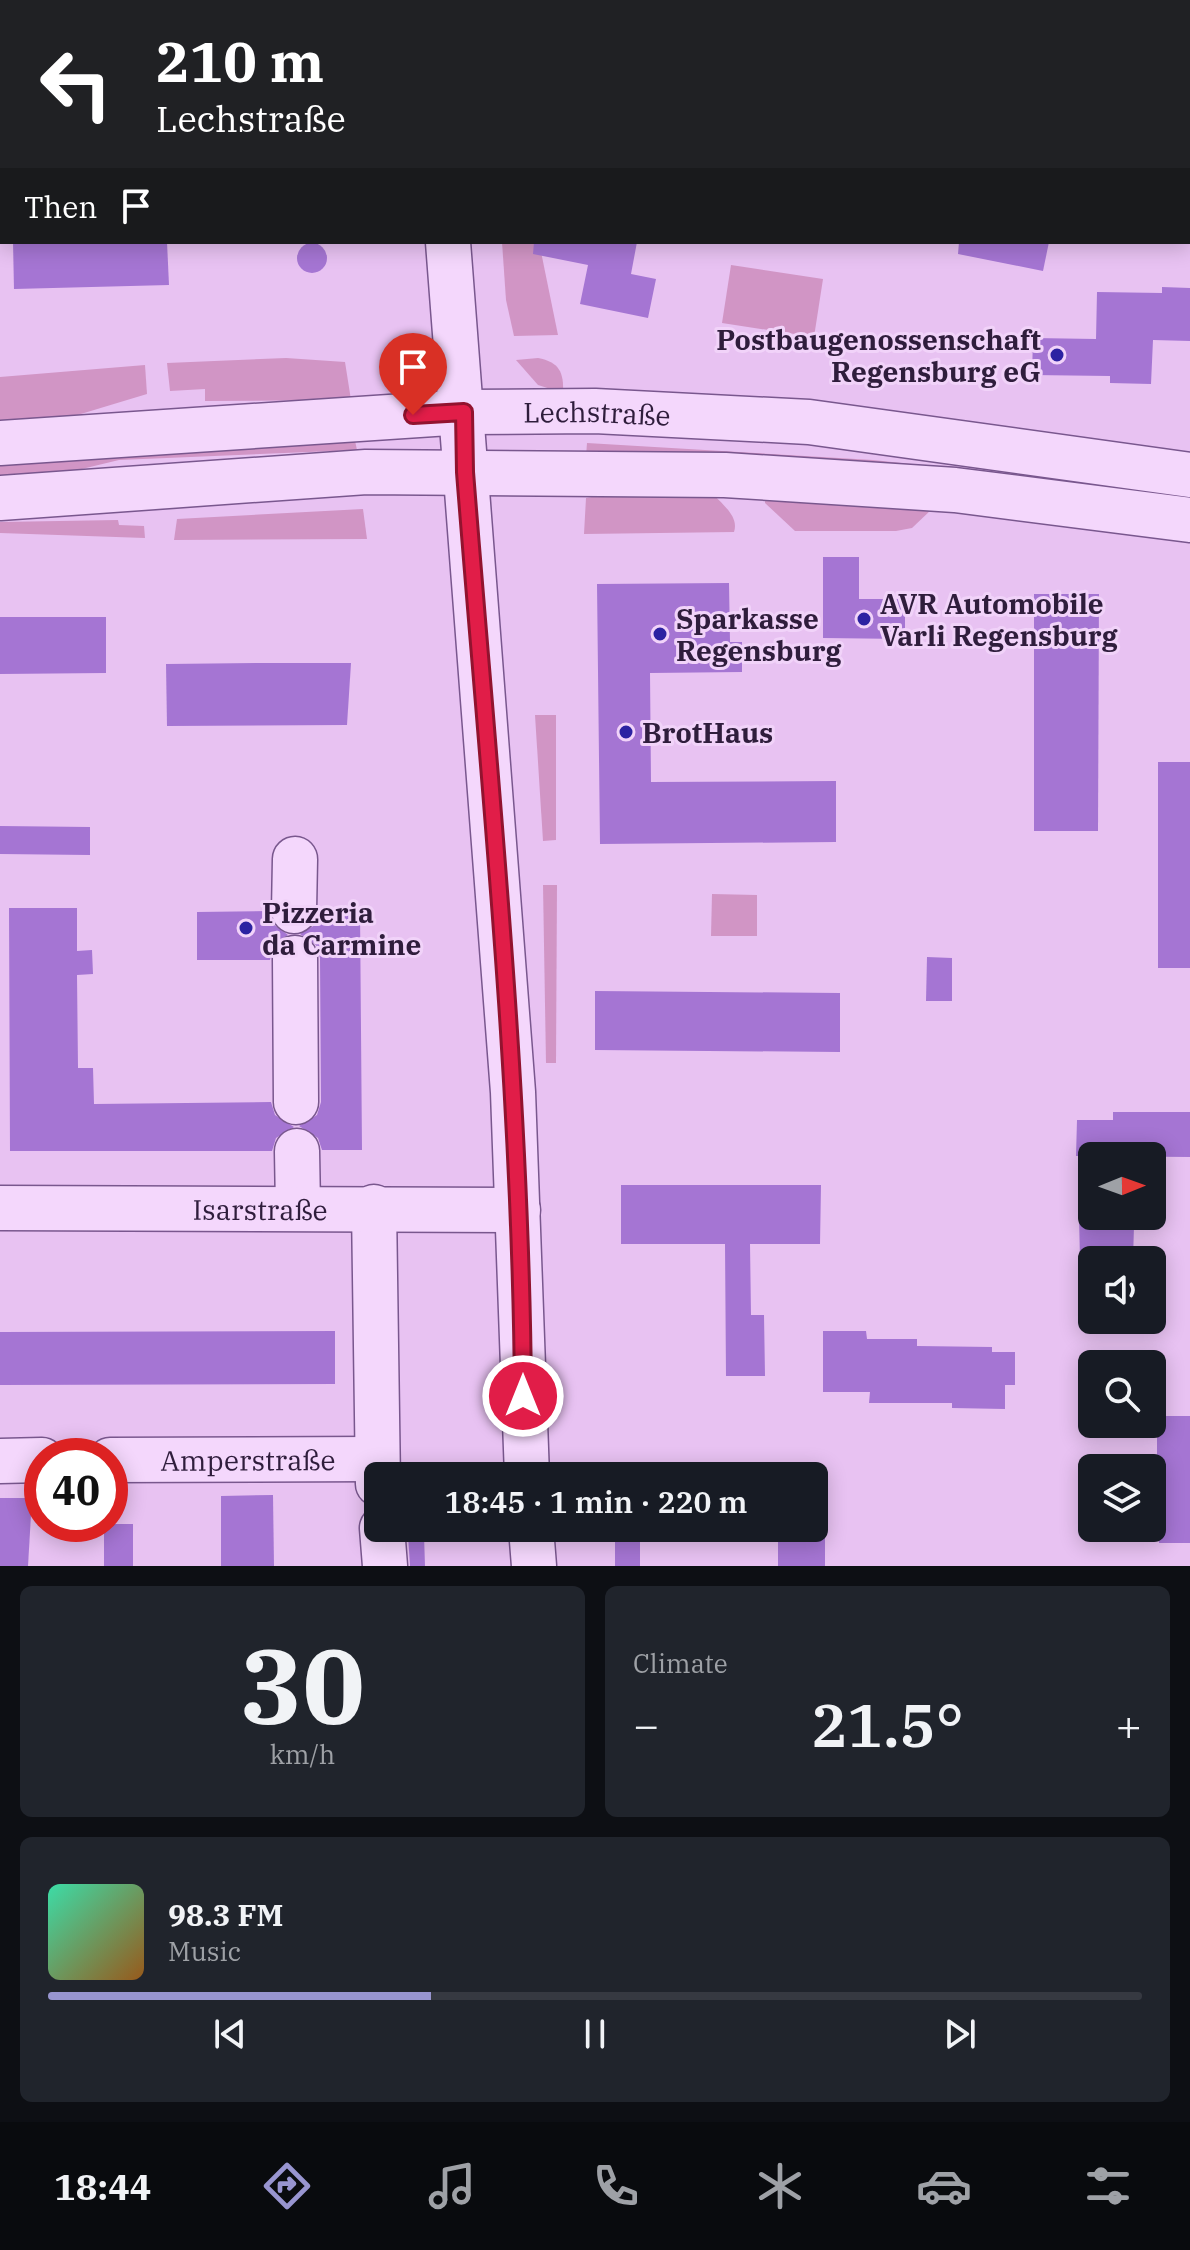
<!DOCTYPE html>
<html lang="en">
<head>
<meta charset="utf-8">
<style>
  body { margin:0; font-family:"IBM Plex Serif",serif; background:#20242c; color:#f1f3f6; height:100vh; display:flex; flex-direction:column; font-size:30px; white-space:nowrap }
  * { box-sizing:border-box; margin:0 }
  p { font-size:26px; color:#9ea1a6 }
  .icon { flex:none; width:44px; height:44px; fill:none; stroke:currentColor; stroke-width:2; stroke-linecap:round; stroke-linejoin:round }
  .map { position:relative; height:1566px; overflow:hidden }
  .sheet { display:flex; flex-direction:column; gap:20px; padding:20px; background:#0d0f14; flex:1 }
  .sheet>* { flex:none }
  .guide { position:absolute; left:0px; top:0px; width:1190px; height:244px; box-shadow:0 4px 20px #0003; background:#202124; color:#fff; overflow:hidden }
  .needle { width:52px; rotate:89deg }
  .fabs { position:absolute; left:1078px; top:1142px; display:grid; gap:16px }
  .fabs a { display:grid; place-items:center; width:88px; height:88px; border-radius:12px; background:#171b24; box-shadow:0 4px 20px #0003; font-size:40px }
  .speed { position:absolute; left:24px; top:1438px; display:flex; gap:16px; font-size:40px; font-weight:700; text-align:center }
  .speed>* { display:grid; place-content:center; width:104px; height:104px; border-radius:50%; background:#171b24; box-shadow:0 4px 20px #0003; line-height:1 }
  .speed .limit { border:12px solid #d22; background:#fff; color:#111 }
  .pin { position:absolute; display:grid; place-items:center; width:68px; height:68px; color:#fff; margin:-82px -34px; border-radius:50% 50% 50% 0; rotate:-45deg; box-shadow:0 0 8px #0007 }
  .pin .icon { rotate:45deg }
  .me { position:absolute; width:88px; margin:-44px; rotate:0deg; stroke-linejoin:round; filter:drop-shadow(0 0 6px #0008) }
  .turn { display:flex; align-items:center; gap:28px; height:168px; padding:0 24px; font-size:36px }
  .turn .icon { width:104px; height:104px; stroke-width:2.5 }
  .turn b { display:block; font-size:56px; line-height:68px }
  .then { display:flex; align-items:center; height:76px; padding:0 24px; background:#0003; gap:16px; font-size:30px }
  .big { font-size:60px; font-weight:600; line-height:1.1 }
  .sheet .card { flex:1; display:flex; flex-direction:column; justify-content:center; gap:12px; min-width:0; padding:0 28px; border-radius:12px; background:#20242c }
  .sheet .dial { align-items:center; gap:0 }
  .dial b { font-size:104px; line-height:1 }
  .song { display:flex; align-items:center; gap:24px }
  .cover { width:96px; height:96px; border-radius:12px; background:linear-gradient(135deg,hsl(160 70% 55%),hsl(30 70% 35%)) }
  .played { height:8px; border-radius:4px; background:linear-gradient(90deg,#9895d0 35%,#363941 35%) }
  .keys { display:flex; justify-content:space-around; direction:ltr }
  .heat { display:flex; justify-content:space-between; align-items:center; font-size:44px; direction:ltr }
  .sheet .tiles { flex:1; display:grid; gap:20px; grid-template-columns:1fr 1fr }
  .card:last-child { grid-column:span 2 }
  .trip { position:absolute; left:364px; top:1462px; width:464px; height:80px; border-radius:12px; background:#171b24; box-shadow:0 4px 20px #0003; font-weight:600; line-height:80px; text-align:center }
  .dock { display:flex; height:128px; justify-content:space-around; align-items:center; background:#090b0e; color:#9ea1a6 }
  .dock .icon { width:56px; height:56px }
  .dock .current { color:#9895d0 }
  .dock b { font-size:36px; color:#f1f3f6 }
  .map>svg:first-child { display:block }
  .green { fill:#d195c5 }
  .building { fill:#a575d3 }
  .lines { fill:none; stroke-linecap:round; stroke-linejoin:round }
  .minor-casing { stroke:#79578e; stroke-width:47 }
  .minor { stroke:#f4d7fc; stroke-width:44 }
  .route-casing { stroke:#92132f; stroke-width:20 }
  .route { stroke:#e11d48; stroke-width:14 }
  .poi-dot { fill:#2c22a2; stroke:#f1d3f9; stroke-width:3 }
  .labels { text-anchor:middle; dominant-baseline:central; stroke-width:6; stroke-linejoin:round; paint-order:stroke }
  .poi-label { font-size:28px; font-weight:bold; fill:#2f1d3c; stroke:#f1d3f9; text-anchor:start }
  .street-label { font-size:28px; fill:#2f1d3c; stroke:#f1d3f9 }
</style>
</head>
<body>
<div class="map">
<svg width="1190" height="1566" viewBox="0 0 1190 1566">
  <rect width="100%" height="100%" fill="#e8c2f2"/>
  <g class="green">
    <polygon points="502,242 539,242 558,335 514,336 506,300"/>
    <polygon points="731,265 823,279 814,337 722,323"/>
    <polygon points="286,358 345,362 351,400 205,401 205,389 170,391 167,363"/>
    <path d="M538 358C559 362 564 372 563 393L538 385 516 360Z"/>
    <polygon points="145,365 147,394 51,423 0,428 0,377"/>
    <polygon points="354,436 357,450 119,460 57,475 0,480 0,465"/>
    <polygon points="587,443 873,460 1176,492 1176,495 1152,496 586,456"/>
    <path d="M602 495H714C724 506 739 517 734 532L584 534 586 498Z"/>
    <polygon points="765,497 932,509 912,528 896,531 795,531 765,503"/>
    <polygon points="363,509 367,539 174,540 177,519"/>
    <polygon points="118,520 119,525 144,526 145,538 0,533 0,522"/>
    <polygon points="535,715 556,715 556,840 543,841"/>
    <polygon points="543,885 557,885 556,1063 546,1063"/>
    <polygon points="712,894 757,895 757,936 711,936"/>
  </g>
  <g class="building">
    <polygon points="13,242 167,242 169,285 14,289"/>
    <polygon points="534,242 637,242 631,274 656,279 648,318 580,304 588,265 533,254"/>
    <polygon points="959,242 1049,242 1043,271 958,254"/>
    <circle cx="312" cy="258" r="15"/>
    <polygon points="1162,287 1190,288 1190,341 1153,340 1151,384 1110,383 1110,376 1032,375 1033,338 1096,339 1097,292 1162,293"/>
    <polygon points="823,557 859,557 859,599 905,599 905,639 823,638"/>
    <polygon points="729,583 730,642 742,642 742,672 650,673 651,782 836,781 836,842 600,844 597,584"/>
    <polygon points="1034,594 1099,594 1098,831 1034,831"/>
    <polygon points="0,617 106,617 106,673 0,674"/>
    <polygon points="263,663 351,663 347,725 167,726 166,664"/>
    <rect x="1158" y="762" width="32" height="206"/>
    <polygon points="0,826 90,827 90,855 0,854"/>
    <polygon points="9,908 77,908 77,951 92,950 93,974 77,975 78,1068 93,1068 94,1104 271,1102 275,1115 294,1127 276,1138 272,1151 10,1151"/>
    <polygon points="360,910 362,1150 322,1150 318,1138 299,1126 317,1115 321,1102 320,958 316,945 300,934 315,925 319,911"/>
    <polygon points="269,911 273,924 288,935 274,945 270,960 197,960 197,912"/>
    <polygon points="927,957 952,958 952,1001 926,1001"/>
    <polygon points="595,991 840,993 840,1052 595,1050"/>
    <polygon points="1113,1112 1190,1112 1190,1157 1076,1156 1077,1120 1113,1120"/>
    <polygon points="621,1185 821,1185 820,1244 750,1244 751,1315 764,1315 765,1376 726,1376 725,1244 621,1244"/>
    <polygon points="1079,1216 1127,1216 1127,1225 1134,1226 1133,1260 1080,1260"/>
    <polygon points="335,1331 335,1384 0,1385 0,1332"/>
    <polygon points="823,1331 866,1331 867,1339 917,1339 917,1346 992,1347 992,1352 1015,1352 1015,1385 1005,1385 1005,1409 952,1408 952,1403 869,1403 870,1392 823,1392"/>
    <polygon points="1157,1416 1190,1416 1190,1543 1159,1543 1159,1503 1152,1503 1152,1463 1157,1464"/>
    <polygon points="273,1495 274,1566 221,1566 221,1496"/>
    <polygon points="0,1498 32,1498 28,1566 0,1566"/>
    <rect x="104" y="1524" width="29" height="42"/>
    <rect x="615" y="1528" width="25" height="38"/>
    <rect x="778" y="1528" width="47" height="38"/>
    <polygon points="408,1535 424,1535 425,1566 410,1566"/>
  </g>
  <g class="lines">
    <defs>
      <g id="minor">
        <polyline points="432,0 432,2"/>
        <polyline points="448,242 513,1092 527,1476"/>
        <path id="s1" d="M0 443 464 412 595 411 809 422 1190 475"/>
        <polyline points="0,498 366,472 725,475 955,490 1190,520"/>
        <polyline points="294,911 295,859"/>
        <polyline points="295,958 296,1102"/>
        <polyline points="297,1151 298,1208"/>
        <polyline points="374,1207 378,1484"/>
        <path id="s2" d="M0 1208 518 1210"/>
        <path id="s3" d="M110 1460 376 1459"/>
        <polyline points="0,1461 42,1460"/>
        <polyline points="382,1528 385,1566"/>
        <polyline points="531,1528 534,1566"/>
      </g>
    </defs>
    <use href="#minor" class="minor-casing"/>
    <use href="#minor" class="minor"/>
  </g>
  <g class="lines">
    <defs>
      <path id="route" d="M413 415 464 412 465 472C489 779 521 1087 523 1396"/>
    </defs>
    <use href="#route" class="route-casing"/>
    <use href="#route" class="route"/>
  </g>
  <g class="poi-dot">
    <circle cx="1057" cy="355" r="8"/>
    <circle cx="864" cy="619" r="8"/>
    <circle cx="660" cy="634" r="8"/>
    <circle cx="626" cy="732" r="8"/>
    <circle cx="246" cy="928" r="8"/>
  </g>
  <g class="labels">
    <g class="poi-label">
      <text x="1041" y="339" text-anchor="end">Postbaugenossenschaft<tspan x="1041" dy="32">Regensburg eG</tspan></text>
      <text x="880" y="603">AVR Automobile<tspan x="880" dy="32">Varli Regensburg</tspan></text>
      <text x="676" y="618">Sparkasse<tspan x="676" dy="32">Regensburg</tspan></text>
      <text x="642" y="732">BrotHaus</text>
      <text x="262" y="912">Pizzeria<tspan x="262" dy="32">da Carmine</tspan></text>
    </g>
    <g class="street-label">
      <text stroke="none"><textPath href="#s1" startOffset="598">Lechstraße</textPath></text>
      <text stroke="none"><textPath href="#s2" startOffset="260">Isarstraße</textPath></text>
      <text stroke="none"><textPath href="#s3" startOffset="138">Amperstraße</textPath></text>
    </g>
  </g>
</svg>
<div class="fabs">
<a><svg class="needle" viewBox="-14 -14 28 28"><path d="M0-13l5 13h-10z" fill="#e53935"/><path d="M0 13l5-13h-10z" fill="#9ea1a6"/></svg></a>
<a><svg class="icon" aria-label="sound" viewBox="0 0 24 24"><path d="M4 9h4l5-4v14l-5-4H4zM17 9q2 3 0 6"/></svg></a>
<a><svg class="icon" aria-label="search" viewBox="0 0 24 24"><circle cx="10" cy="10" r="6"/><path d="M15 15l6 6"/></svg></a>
<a><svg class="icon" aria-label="layers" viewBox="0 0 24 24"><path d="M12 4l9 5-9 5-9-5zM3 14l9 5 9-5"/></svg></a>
</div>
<div class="speed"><div class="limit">40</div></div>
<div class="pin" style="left:413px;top:415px;background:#d93025"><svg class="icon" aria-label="arrive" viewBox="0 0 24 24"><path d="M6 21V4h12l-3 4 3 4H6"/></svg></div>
<svg class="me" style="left:523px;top:1396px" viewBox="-20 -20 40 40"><circle r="17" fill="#e11d48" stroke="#fff" stroke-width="3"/><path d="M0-11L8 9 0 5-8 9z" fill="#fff"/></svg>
<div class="trip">18:45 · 1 min · 220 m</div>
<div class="guide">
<div class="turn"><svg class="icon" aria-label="left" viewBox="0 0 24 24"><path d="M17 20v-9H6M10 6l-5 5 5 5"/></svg><div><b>210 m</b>Lechstraße</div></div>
<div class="then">Then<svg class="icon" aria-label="arrive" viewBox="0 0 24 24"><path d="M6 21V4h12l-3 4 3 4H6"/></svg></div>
</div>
</div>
<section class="sheet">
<div class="tiles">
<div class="card dial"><b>30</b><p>km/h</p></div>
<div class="card"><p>Climate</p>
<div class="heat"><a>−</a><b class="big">21.5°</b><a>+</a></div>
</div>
<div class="card">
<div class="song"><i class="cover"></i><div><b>98.3 FM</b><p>Music</p></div></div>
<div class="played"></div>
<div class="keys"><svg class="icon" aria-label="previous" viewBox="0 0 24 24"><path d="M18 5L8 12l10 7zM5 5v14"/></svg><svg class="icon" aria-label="pause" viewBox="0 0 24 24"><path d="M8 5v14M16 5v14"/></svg><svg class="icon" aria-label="next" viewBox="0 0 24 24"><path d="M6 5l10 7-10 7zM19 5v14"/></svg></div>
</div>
</div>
</section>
<nav class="dock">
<b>18:44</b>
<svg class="icon current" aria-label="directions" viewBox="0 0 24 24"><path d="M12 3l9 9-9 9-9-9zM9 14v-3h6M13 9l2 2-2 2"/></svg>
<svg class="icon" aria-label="music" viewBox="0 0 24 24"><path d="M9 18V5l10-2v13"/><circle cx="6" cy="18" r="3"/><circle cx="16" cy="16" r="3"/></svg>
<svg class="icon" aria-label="phone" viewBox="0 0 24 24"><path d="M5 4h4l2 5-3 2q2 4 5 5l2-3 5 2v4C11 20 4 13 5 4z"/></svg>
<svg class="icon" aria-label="climate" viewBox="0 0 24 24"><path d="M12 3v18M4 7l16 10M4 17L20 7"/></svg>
<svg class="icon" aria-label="car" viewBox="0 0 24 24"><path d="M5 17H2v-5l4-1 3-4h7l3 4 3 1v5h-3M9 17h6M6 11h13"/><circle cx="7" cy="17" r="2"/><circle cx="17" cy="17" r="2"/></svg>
<svg class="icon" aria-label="filters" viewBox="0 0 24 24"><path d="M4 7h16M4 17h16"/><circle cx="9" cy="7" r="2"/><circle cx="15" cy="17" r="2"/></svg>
</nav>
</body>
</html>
